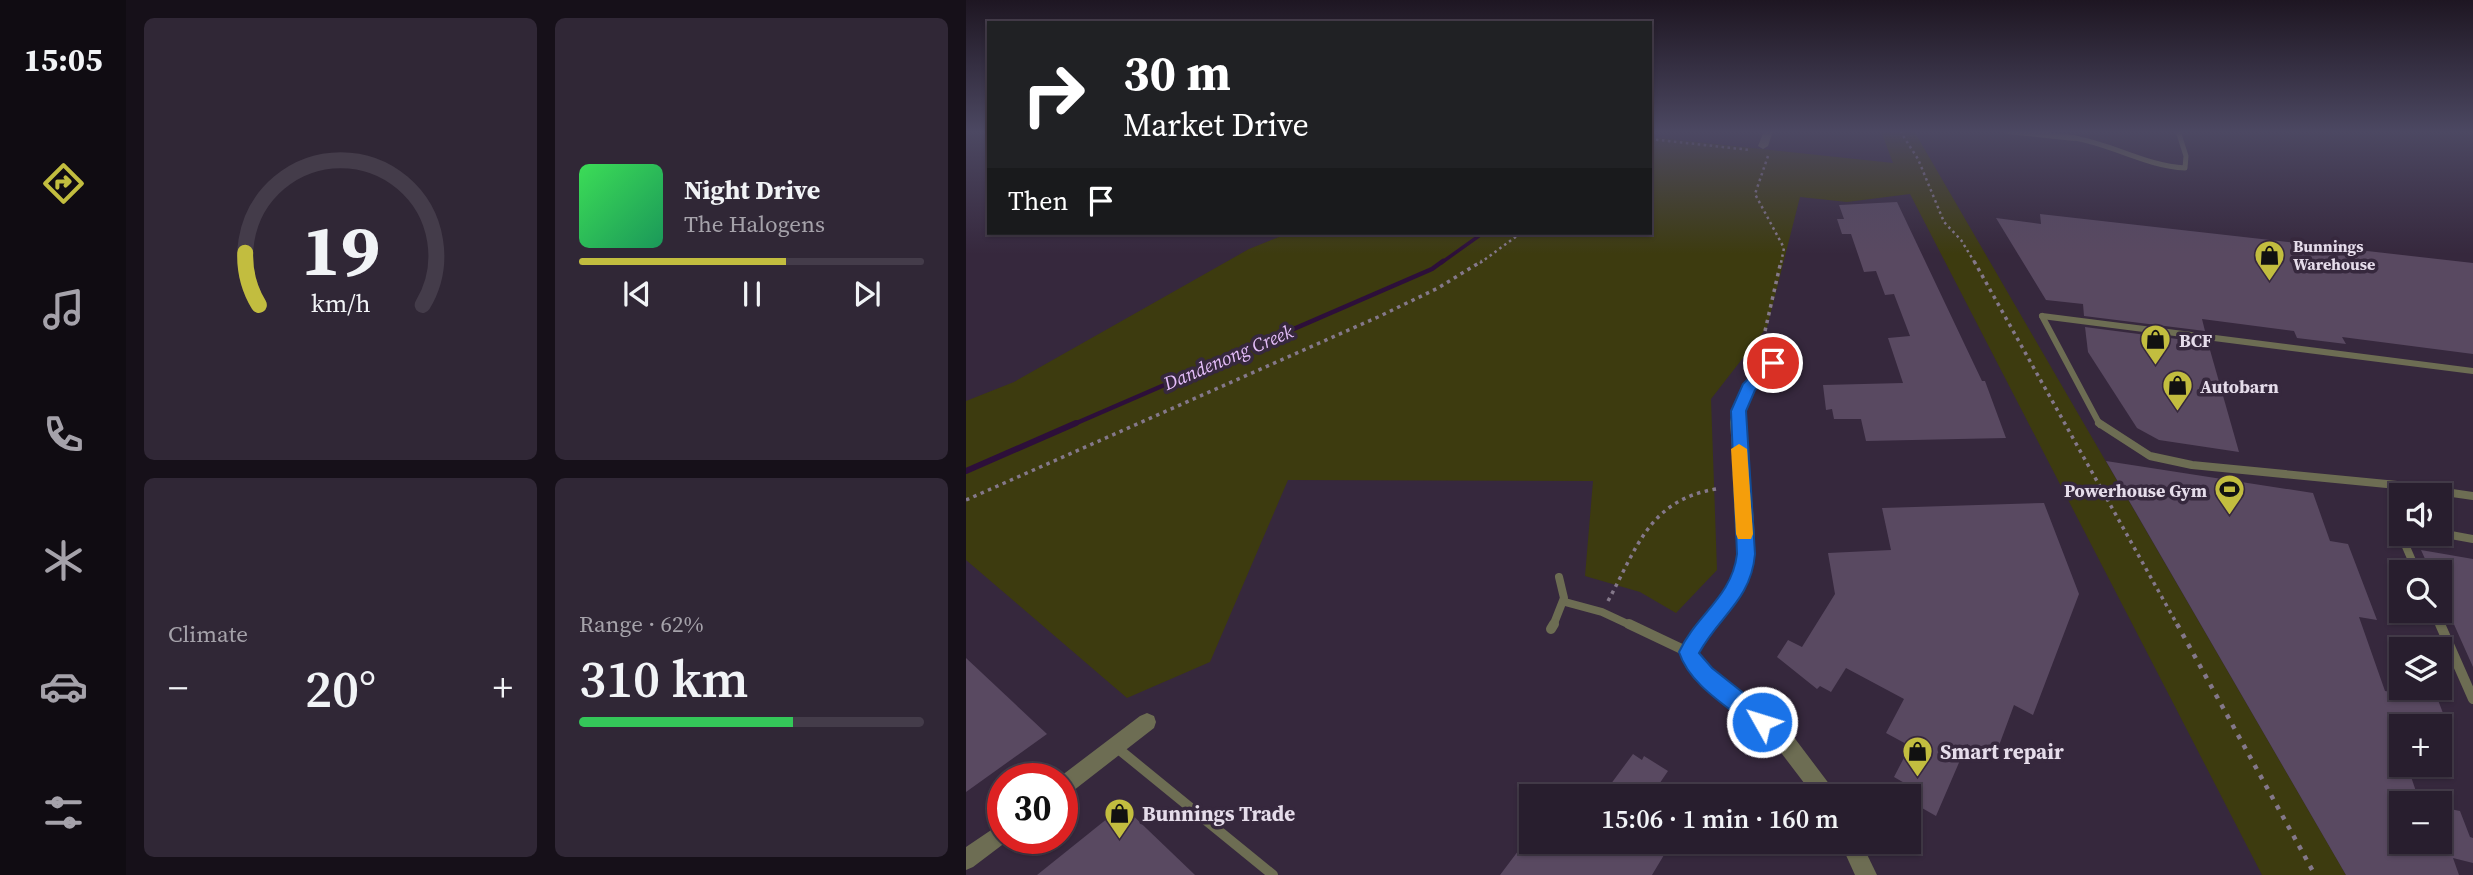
<!DOCTYPE html>
<html lang="en">
<head>
<meta charset="utf-8">
<style>
  body { margin:0; font-family:"Source Serif 4",serif; background:#302736; color:#f1f3f6; height:100vh; display:flex; flex-direction:column; font-size:26px; white-space:nowrap }
  * { box-sizing:border-box; margin:0 }
  p { font-size:23px; color:#a5a2aa }
  .icon { flex:none; width:38px; height:38px; fill:none; stroke:currentColor; stroke-width:2; stroke-linecap:round; stroke-linejoin:round }
  .map { position:relative; flex:1; overflow:hidden }
  .side { display:flex; flex-direction:column; gap:18px; padding:18px; background:#161019; width:840px }
  .side>* { flex:none }
  .hud { position:absolute; left:21px; top:21px; width:665px; height:214px; border-radius:0px; box-shadow:0 2px 5px #0004,0 0 0 2px #443c4a; background:#202124; color:#fff; overflow:hidden }
  .tools { position:absolute; left:1423px; top:483px; display:grid; gap:14px }
  .tools a { display:grid; place-items:center; width:63px; height:63px; border-radius:0px; background:#281e2e; box-shadow:0 2px 5px #0004,0 0 0 2px #443c4a; font-size:35px }
  .speed { position:absolute; left:21px; top:763px; display:flex; gap:14px; font-size:35px; font-weight:700; text-align:center }
  .speed>* { display:grid; place-content:center; width:91px; height:91px; border-radius:50%; background:#281e2e; box-shadow:0 2px 5px #0004,0 0 0 2px #443c4a; line-height:1 }
  .speed .limit { border:10px solid #d22; background:#fff; color:#111 }
  .pin { position:absolute; display:grid; place-items:center; width:60px; height:60px; color:#fff; margin:-30px; border:4px solid #fff; border-radius:50%; box-shadow:0 2px 7px #0007 }
  .me { position:absolute; width:77px; margin:-38px; rotate:309deg; stroke-linejoin:round; filter:drop-shadow(0 0 5px #0008) }
  .turn { display:flex; align-items:center; gap:24px; height:147px; padding:0 21px; font-size:32px }
  .turn .icon { width:91px; height:91px; stroke-width:2.5 }
  .turn b { display:block; font-size:49px; line-height:60px }
  .then { display:flex; align-items:center; height:66px; padding:0 21px; background:#0003; gap:14px; font-size:26px }
  .big { font-size:52px; font-weight:600; line-height:1.1 }
  .side .widget { flex:1; display:flex; flex-direction:column; justify-content:center; gap:10px; min-width:0; padding:0 24px; border-radius:10px; background:#302736 }
  .side .dial { align-items:center; gap:0 }
  .dial svg { height:182px; overflow:visible; fill:none; stroke:#443c4a; stroke-width:7; stroke-linecap:round; text-anchor:middle }
  .dial text { fill:#f1f3f6; stroke:none }
  .song { display:flex; align-items:center; gap:21px }
  .cover { width:84px; height:84px; border-radius:10px; background:linear-gradient(135deg,hsl(130 70% 55%),hsl(150 70% 35%)) }
  .played { height:7px; border-radius:4px; background:linear-gradient(90deg,#c2bd3f 60%,#443c4a 60%) }
  .keys { display:flex; justify-content:space-around; direction:ltr }
  .heat { display:flex; justify-content:space-between; align-items:center; font-size:38px; direction:ltr }
  .charge { height:10px; border-radius:5px; background:linear-gradient(90deg,#34c759 62%,#443c4a 0) }
  .side .tiles { flex:1; display:grid; gap:18px; grid-template-columns:repeat(2,1fr) }
  .trip { position:absolute; left:553px; top:784px; width:402px; height:70px; border-radius:0px; background:#281e2e; box-shadow:0 2px 5px #0004,0 0 0 2px #443c4a; font-weight:600; line-height:70px; text-align:center }
  main { display:flex; flex:1; min-height:0 }
  .menu { display:flex; flex-direction:column; width:126px; justify-content:space-around; align-items:center; background:#100c12; color:#a5a2aa }
  .menu .icon { width:49px; height:49px }
  .menu .selected { color:#c2bd3f }
  .menu b { font-size:32px; color:#f1f3f6 }
  .map>svg:first-child { display:block }
  .green { fill:#3d3b0f }
  .lines { fill:none; stroke-linecap:round; stroke-linejoin:round }
  .stream-far2 { stroke:#2d0f3a; stroke-width:3.5 }
  .stream-far1 { stroke:#2d0f3a; stroke-width:4.5 }
  .stream { stroke:#2d0f3a; stroke-width:6 }
  .building { fill:#594961 }
  .path-far2 { stroke:#84788a; stroke-width:2.5; stroke-dasharray:2.5 3.5; stroke-linecap:butt }
  .path-far1 { stroke:#84788a; stroke-width:3.5; stroke-dasharray:3.5 4.5; stroke-linecap:butt }
  .path { stroke:#84788a; stroke-width:4.5; stroke-dasharray:4.5 7; stroke-linecap:butt }
  .lane-far3 { stroke:#6d6d53; stroke-width:5 }
  .lane-far2 { stroke:#6d6d53; stroke-width:6 }
  .lane-far1 { stroke:#6d6d53; stroke-width:8 }
  .lane { stroke:#6d6d53; stroke-width:10 }
  .street { fill:#6d6d53; fill-rule:evenodd }
  .route { fill:#1a73e8; stroke:#114b97; stroke-width:2 }
  .slow { fill:#f59e0b }
  .labels { text-anchor:middle; dominant-baseline:central; stroke-width:7; stroke-linejoin:round; paint-order:stroke }
  .far-poi-label { font-size:16px; font-weight:bold; fill:#e5dcea; stroke:#36283d; text-anchor:start }
  .poi-label { font-size:18px; font-weight:bold; fill:#e5dcea; stroke:#36283d; text-anchor:start }
  .water-label { font-size:19px; font-style:italic; fill:#e5befa; stroke:#36283d }
  .near-poi-label { font-size:21px; font-weight:bold; fill:#e5dcea; stroke:#36283d; text-anchor:start }
</style>
</head>
<body>
<main>
<nav class="menu">
<b>15:05</b>
<svg class="icon selected" aria-label="directions" viewBox="0 0 24 24"><path d="M12 3l9 9-9 9-9-9zM9 14v-3h6M13 9l2 2-2 2"/></svg>
<svg class="icon" aria-label="music" viewBox="0 0 24 24"><path d="M9 18V5l10-2v13"/><circle cx="6" cy="18" r="3"/><circle cx="16" cy="16" r="3"/></svg>
<svg class="icon" aria-label="phone" viewBox="0 0 24 24"><path d="M5 4h4l2 5-3 2q2 4 5 5l2-3 5 2v4C11 20 4 13 5 4z"/></svg>
<svg class="icon" aria-label="climate" viewBox="0 0 24 24"><path d="M12 3v18M4 7l16 10M4 17L20 7"/></svg>
<svg class="icon" aria-label="car" viewBox="0 0 24 24"><path d="M5 17H2v-5l4-1 3-4h7l3 4 3 1v5h-3M9 17h6M6 11h13"/><circle cx="7" cy="17" r="2"/><circle cx="17" cy="17" r="2"/></svg>
<svg class="icon" aria-label="filters" viewBox="0 0 24 24"><path d="M4 7h16M4 17h16"/><circle cx="9" cy="7" r="2"/><circle cx="15" cy="17" r="2"/></svg>
</nav>
<section class="side">
<div class="tiles">
<div class="widget dial"><svg viewBox="0 0 100 80">
<path d="M14 69A42 42 0 1 1 86 69"/>
<path d="M14 69A42 42 0 0 1 8 46" stroke="#c2bd3f"/>
<text x="50" y="56" font-size="32" font-weight="700">19</text>
<text x="50" y="72" font-size="11">km/h</text>
</svg></div>
<div class="widget">
<div class="song"><i class="cover"></i><div><b>Night Drive</b><p>The Halogens</p></div></div>
<div class="played"></div>
<div class="keys"><svg class="icon" aria-label="previous" viewBox="0 0 24 24"><path d="M18 5L8 12l10 7zM5 5v14"/></svg><svg class="icon" aria-label="pause" viewBox="0 0 24 24"><path d="M8 5v14M16 5v14"/></svg><svg class="icon" aria-label="next" viewBox="0 0 24 24"><path d="M6 5l10 7-10 7zM19 5v14"/></svg></div>
</div>
<div class="widget"><p>Climate</p>
<div class="heat"><a>−</a><b class="big">20°</b><a>+</a></div>
</div>
<div class="widget"><p>Range · 62%</p><b class="big">310 km</b><div class="charge"></div></div>
</div>
</section>
<div class="map">
<svg width="1507" height="875" viewBox="0 0 1507 875">
  <rect width="100%" height="100%" fill="#36283d"/>
  <polygon class="green" points="915,131 948,131 1380,875 1296,875 944,194 881,202 834,197 801,327 745,399 751,570 710,613 674,592 619,576 627,481 322,480 244,662 161,698 0,560 0,401 48,382 283,249 323,233 684,233 684,137 927,163"/>
  <g class="lines">
    <polyline class="stream-far2" points="475,263 517,233"/>
    <polyline class="stream-far1" points="106,425 466,269 477,261"/>
    <polyline class="stream" points="0,471 110,423"/>
  </g>
  <g class="building">
    <polygon points="931,202 1016,381 1019,381 1040,438 900,441 895,419 868,419 866,409 860,410 857,385 937,383 922,338 944,336 928,294 919,295 910,271 898,272 885,234 876,234 871,219 878,219 873,205"/>
    <polygon points="1074,214 1507,263 1507,354 1376,337 1380,344 1331,338 1328,331 1236,319 1239,331 1118,316 1117,304 1080,300 1030,218 1075,224"/>
    <polygon points="1119,327 1242,343 1273,452 1193,440 1171,428 1122,352"/>
    <polygon points="1140,461 1347,493 1364,541 1382,544 1411,620 1393,617 1419,691 1472,700 1480,721 1432,712 1435,720 1435,765 1441,765 1454,803 1435,803 1435,842 1474,842 1474,807 1494,811 1504,837 1507,838 1507,863 1487,858 1493,875 1380,875"/>
    <polygon points="1078,503 1113,594 1067,715 1048,705 1028,759 1001,744 970,816 949,804 954,792 928,777 944,746 920,733 938,699 880,668 865,692 854,686 851,689 811,657 822,640 836,647 869,594 862,553 925,550 916,508"/>
    <polygon points="1455,550 1507,559 1507,667 1474,593 1474,572 1465,572"/>
    <polygon points="0,658 81,734 0,792"/>
    <polygon points="667,754 676,760 678,756 702,771 685,796 636,796"/>
    <polygon points="157,806 229,875 71,875"/>
    <polygon points="565,834 565,842 689,842 701,850 686,875 534,875"/>
  </g>
  <g class="lines">
    <g class="path-far2">
      <polyline points="934,131 952,159 978,222 995,240 1009,263"/>
      <polyline points="684,139 784,150"/>
      <polyline points="802,156 789,194 818,248 815,263"/>
      <polyline points="514,263 555,233"/>
    </g>
    <g class="path-far1">
      <polyline points="1008,261 1212,626"/>
      <polyline points="799,331 815,261"/>
      <polyline points="794,337 807,345"/>
      <polyline points="0,500 412,317 472,288 516,261"/>
      <path d="M642 601C671 548 683 500 750 489"/>
    </g>
    <polyline class="path" points="1211,624 1349,875"/>
    <path class="lane-far3" d="M1108 138C1146 144 1180 166 1219 168L1220 156 1212 131"/>
    <g class="lane-far2">
      <polyline points="1076,316 1134,425"/>
      <polyline points="1076,316 1507,371"/>
    </g>
    <g class="lane-far1">
      <polyline points="1133,423 1184,456 1226,465 1431,485 1507,496"/>
      <polyline points="1431,526 1451,572"/>
      <polyline points="1474,533 1507,539"/>
      <polyline points="599,602 636,612 666,626"/>
      <polyline points="1468,611 1475,626"/>
      <polyline points="587,626 598,598 593,577"/>
    </g>
    <g class="lane">
      <polyline points="663,624 722,652"/>
      <polyline points="1474,624 1507,699"/>
      <polyline points="585,629 588,624"/>
      <polyline points="150,747 307,875"/>
    </g>
    <g class="street">
      <polygon points="798,131 807,131 802,146 797,149 792,146"/>
      <polygon points="1038,131 1070,131 1108,135 1113,138 1108,141 1042,134"/>
      <path d="M821 349 827 353C814 368 796 377 786 395 774 417 780 441 782 464 785 498 793 538 785 572 778 605 745 622 732 652L733 657 745 669 827 736 867 789 870 796H848L813 750 720 668 714 652 727 628 763 587 770 571 772 530 764 422C770 393 792 359 821 349Z"/>
      <polygon points="181,713 188,716 190,722 188,728 103,794 96,797 96,779 91,779 174,716"/>
      <polygon points="37,822 37,838 44,839 7,867 0,870 0,847"/>
      <polygon points="874,842 895,842 911,875 889,875"/>
    </g>
  </g>
  <linearGradient id="sky" x2="0" y2="1"><stop stop-color="#1e1622"/><stop offset="0.52" stop-color="#4c4862"/><stop offset="1" stop-color="#4c4862" stop-opacity="0"/></linearGradient>
  <rect width="1507" height="254" fill="url(#sky)"/>
  <path class="route" d="M807 358 815 363 789 390 780 411 789 554C785 600 753 616 733 653L746 668 804 714 807 722 804 729 796 732 789 729C763 707 724 686 713 652 730 615 766 597 771 554L765 411 777 384 802 359Z"/>
  <polygon class="slow" points="773,444 781,449 787,534 785,539 772,539 770,534 765,449"/>
  <defs>
    <symbol id="shop-pin" viewBox="-11 -11 22 30"><path d="M0 17L-7.5 6A9.5 9.5 0 1 1 7.5 6Z" fill="#c2bd3f" stroke="#36283d"/><path d="M-5-2.5h2.3a2.7 3.5 0 0 1 5.4 0H5L5.5 6h-11ZM-1.5-2.5h3a1.5 2.3 0 0 0-3 0Z" fill="#111"/></symbol>
    <symbol id="stadium-pin" viewBox="-11 -11 22 30"><path d="M0 17L-7.5 6A9.5 9.5 0 1 1 7.5 6Z" fill="#c2bd3f" stroke="#36283d"/><path d="M0-5a6.5 5 0 1 0 0 10a6.5 5 0 1 0 0-10ZM-3.5-1.8h7v3.6h-7Z" fill="#111"/></symbol>
  </defs>
  <g fill-rule="evenodd">
    <use href="#shop-pin" x="1286" y="238" width="35" height="47"/>
    <use href="#shop-pin" x="1172" y="322" width="35" height="47"/>
    <use href="#shop-pin" x="1194" y="368" width="35" height="47"/>
    <use href="#stadium-pin" x="1246" y="472" width="35" height="47"/>
    <use href="#shop-pin" x="934" y="734" width="35" height="47"/>
    <use href="#shop-pin" x="136" y="796" width="35" height="47"/>
  </g>
  <g class="labels">
    <g class="far-poi-label">
      <text x="1327" y="246">Bunnings<tspan x="1327" dy="18">Warehouse</tspan></text>
    </g>
    <g class="poi-label">
      <text x="1213" y="340">BCF</text>
      <text x="1234" y="386">Autobarn</text>
      <text x="1241" y="490" text-anchor="end">Powerhouse Gym</text>
    </g>
    <g class="water-label">
      <text transform="translate(262 357) rotate(-23)">Dandenong Creek</text>
    </g>
    <g class="near-poi-label">
      <text x="974" y="751">Smart repair</text>
      <text x="176" y="813">Bunnings Trade</text>
    </g>
  </g>
</svg>
<div class="tools">
<a><svg class="icon" aria-label="sound" viewBox="0 0 24 24"><path d="M4 9h4l5-4v14l-5-4H4zM17 9q2 3 0 6"/></svg></a>
<a><svg class="icon" aria-label="search" viewBox="0 0 24 24"><circle cx="10" cy="10" r="6"/><path d="M15 15l6 6"/></svg></a>
<a><svg class="icon" aria-label="layers" viewBox="0 0 24 24"><path d="M12 4l9 5-9 5-9-5zM3 14l9 5 9-5"/></svg></a>
<a>+</a>
<a>−</a>
</div>
<div class="speed"><div class="limit">30</div></div>
<div class="pin" style="left:807px;top:363px;background:#d93025"><svg class="icon" aria-label="arrive" viewBox="0 0 24 24"><path d="M6 21V4h12l-3 4 3 4H6"/></svg></div>
<svg class="me" style="left:796px;top:722px" viewBox="-20 -20 40 40"><circle r="17" fill="#1a73e8" stroke="#fff" stroke-width="3"/><path d="M0-11L8 9 0 5-8 9z" fill="#fff"/></svg>
<div class="trip">15:06 · 1 min · 160 m</div>
<div class="hud">
<div class="turn"><svg class="icon" aria-label="right" viewBox="0 0 24 24"><path d="M7 20v-9h11M14 6l5 5-5 5"/></svg><div><b>30 m</b>Market Drive</div></div>
<div class="then">Then<svg class="icon" aria-label="arrive" viewBox="0 0 24 24"><path d="M6 21V4h12l-3 4 3 4H6"/></svg></div>
</div>
</div>
</main>
</body>
</html>
